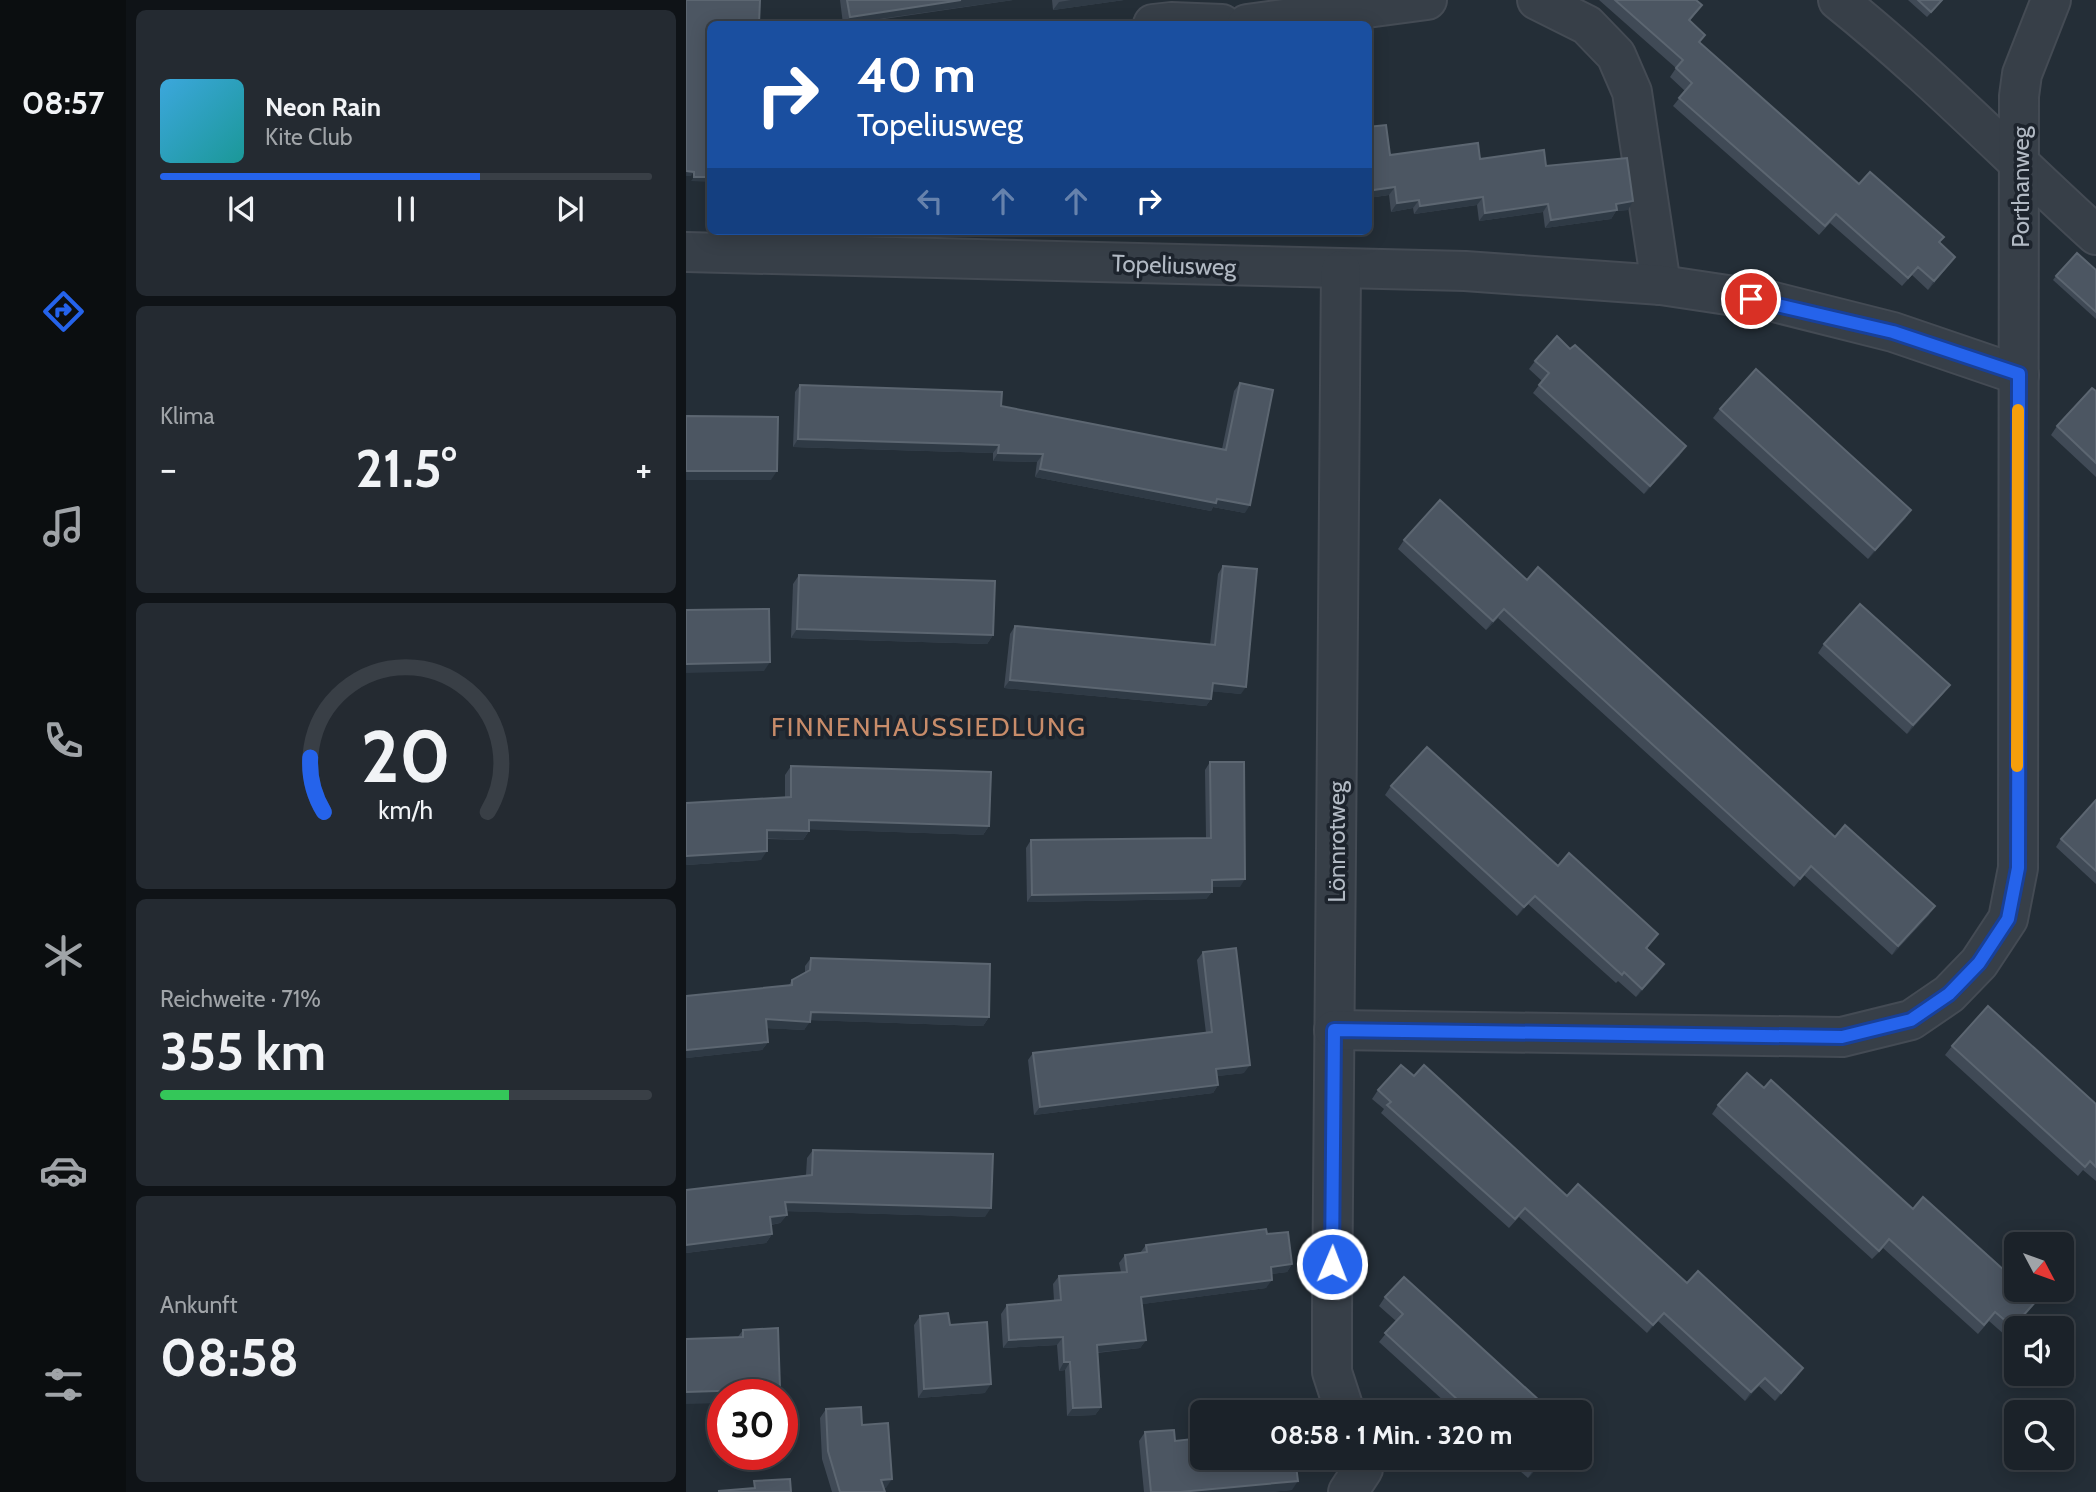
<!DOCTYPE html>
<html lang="de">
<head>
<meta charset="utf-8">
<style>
  body { margin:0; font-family:Cabin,sans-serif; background:#242a31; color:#f1f3f6; height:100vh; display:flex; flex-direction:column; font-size:26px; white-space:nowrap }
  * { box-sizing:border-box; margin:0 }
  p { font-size:23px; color:#a0a4a8 }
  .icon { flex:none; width:38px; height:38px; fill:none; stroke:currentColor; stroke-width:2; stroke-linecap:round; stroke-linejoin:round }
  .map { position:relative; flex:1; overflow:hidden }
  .sheet { display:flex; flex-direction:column; gap:10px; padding:10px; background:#0f1317; width:560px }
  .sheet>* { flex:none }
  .hud { position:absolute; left:21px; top:21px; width:665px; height:214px; border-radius:10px; box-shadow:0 4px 18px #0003,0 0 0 2px #393f46; background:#1a4fa0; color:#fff; overflow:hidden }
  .needle { width:46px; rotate:131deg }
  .tools { position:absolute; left:1318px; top:1232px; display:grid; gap:14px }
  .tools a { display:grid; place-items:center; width:70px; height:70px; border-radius:10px; background:#1b2229; box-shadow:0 4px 18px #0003,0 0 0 2px #393f46; font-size:35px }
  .speed { position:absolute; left:21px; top:1379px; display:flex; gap:14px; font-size:35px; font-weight:700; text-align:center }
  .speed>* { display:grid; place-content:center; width:91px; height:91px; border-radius:50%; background:#1b2229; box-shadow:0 4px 18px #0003,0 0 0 2px #393f46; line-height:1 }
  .speed .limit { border:10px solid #d22; background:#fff; color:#111 }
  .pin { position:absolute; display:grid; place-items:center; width:60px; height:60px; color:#fff; margin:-30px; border:4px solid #fff; border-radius:50%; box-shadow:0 2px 7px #0007 }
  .me { position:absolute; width:77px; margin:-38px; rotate:1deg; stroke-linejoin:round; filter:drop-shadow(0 0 5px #0008) }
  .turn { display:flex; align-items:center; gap:24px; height:147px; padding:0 35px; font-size:32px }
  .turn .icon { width:91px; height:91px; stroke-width:2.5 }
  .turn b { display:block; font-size:49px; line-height:60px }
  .lanes { display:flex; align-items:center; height:66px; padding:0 35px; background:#0003; justify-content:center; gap:35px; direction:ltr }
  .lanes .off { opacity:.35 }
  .big { font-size:52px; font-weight:700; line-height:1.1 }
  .sheet .tile { flex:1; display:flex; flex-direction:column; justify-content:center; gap:10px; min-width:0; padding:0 24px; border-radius:10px; background:#242a31 }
  .sheet .dial { align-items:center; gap:0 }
  .dial svg { height:182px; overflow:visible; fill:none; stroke:#393f46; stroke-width:7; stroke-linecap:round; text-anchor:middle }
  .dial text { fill:#f1f3f6; stroke:none }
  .song { display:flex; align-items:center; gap:21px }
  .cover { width:84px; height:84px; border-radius:10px; background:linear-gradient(135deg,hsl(200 70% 55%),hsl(180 70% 35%)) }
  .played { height:7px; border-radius:4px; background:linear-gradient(90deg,#2563eb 65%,#393f46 65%) }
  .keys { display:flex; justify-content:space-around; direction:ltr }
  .heat { display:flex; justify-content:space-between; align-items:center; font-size:38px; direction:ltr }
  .charge { height:10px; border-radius:5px; background:linear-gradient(90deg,#34c759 71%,#393f46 0) }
  .trip { position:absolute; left:504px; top:1400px; width:402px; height:70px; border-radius:10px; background:#1b2229; box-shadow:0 4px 18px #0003,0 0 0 2px #393f46; font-weight:700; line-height:70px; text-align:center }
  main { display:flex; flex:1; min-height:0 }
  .menu { display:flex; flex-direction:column; width:126px; justify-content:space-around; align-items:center; background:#0b0e10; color:#a0a4a8 }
  .menu .icon { width:49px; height:49px }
  .menu .current { color:#2563eb }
  .menu b { font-size:32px; color:#f1f3f6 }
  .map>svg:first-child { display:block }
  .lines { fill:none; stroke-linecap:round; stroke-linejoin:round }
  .minor-casing { stroke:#444b54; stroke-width:42 }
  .minor { stroke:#373f48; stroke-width:38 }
  .wall { fill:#404a56 }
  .shaded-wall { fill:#2f3a45 }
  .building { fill:#4c5662; stroke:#5c6671; stroke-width:2 }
  .route-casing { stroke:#184099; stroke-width:18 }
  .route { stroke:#2563eb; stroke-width:12 }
  .slow { stroke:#f59e0b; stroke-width:12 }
  .labels { text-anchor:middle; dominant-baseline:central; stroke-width:7; stroke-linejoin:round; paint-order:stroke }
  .street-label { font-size:24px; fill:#b2bac4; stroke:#1d242d }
  .neighbourhood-label { font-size:26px; letter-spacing:2px; fill:#c88c6a; stroke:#1d242d }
</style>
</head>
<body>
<main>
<nav class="menu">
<b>08:57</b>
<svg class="icon current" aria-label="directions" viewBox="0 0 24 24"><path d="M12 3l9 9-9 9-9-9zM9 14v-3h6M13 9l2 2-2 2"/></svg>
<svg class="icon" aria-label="music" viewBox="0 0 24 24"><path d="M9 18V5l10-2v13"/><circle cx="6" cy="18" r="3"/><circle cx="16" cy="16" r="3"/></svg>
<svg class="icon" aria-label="phone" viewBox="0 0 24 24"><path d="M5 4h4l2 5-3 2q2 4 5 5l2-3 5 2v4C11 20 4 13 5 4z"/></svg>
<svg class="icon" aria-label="climate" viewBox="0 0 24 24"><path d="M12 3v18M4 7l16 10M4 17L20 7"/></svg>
<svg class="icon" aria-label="car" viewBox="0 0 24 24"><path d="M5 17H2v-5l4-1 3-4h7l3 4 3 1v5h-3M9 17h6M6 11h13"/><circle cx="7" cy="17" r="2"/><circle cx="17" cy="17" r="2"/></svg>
<svg class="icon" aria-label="filters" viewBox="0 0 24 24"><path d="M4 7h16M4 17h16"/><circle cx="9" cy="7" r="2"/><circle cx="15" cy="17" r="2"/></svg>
</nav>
<section class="sheet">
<div class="tile">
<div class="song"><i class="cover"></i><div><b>Neon Rain</b><p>Kite Club</p></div></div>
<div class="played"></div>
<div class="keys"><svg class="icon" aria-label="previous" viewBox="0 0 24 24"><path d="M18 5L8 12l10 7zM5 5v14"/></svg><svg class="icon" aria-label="pause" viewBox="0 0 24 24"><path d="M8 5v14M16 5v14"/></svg><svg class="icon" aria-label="next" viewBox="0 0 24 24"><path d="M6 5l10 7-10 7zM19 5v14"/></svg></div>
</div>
<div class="tile"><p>Klima</p>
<div class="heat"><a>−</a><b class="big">21.5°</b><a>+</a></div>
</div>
<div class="tile dial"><svg viewBox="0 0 100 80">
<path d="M14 69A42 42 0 1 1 86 69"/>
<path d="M14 69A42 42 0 0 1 8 45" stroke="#2563eb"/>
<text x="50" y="56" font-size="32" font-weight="700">20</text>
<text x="50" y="72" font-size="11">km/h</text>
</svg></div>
<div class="tile"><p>Reichweite · 71%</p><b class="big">355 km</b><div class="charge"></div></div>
<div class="tile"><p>Ankunft</p><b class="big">08:58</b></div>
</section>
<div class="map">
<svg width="1410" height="1492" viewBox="0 0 1410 1492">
  <rect width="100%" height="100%" fill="#242e37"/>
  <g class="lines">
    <defs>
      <g id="minor">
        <polyline points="851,0 901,25 930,55 946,92 975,285"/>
        <path d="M1152 0C1242 72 1324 157 1410 235"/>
        <polyline points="467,24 485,22 536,24"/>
        <polyline points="561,24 741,0"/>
        <polyline points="0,252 779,271 975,285 1088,302 1207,332 1333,375"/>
        <polyline points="655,270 646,1313 646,1372 659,1412"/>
        <polyline points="648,1030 1156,1037 1225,1020 1263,994 1293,963 1322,919 1332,868 1333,96 1336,74 1365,0"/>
        <polyline points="662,1492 677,1469 673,1458"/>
      </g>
    </defs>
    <use href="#minor" class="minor-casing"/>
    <use href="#minor" class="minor"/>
  </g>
  <g class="wall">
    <polygon points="154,0 327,0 164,24 157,24"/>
    <polygon points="366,0 438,0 367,10"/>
    <polygon points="913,0 1010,0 1016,5 1004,21 1013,43 1173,184 1254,242 1263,265 1242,290 1226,275 1216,286 1144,223 1133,235 987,106 999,91 984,77 990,68"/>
    <polygon points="1222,0 1257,0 1241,17"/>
    <polygon points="682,127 704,155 794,159 860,166 942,210 930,211 925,219 859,228 857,212 793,221 791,205 728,214 727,208 705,212 703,195 682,198"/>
    <polygon points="1410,270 1410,319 1367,280 1370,276"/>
    <polygon points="849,361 994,455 958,494 847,393 856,381 843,369"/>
    <polygon points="554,383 559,513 527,507 525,511 349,477 351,462 307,461 307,453 107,447 109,392 114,385 315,406 536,449 548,391"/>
    <polygon points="1410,391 1410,477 1365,435 1371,426"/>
    <polygon points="1034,409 1225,510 1219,519 1182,559 1027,418"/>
    <polygon points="718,540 841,580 1243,915 1206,955 1118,875 1108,887 812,618 800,630 712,549"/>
    <polygon points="537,566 555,694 526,691 525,699 520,706 318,688 324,634 329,626 524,645 532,574"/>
    <polygon points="113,575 307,635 301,644 105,638 107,584"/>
    <polygon points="1138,644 1257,694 1221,734 1132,653"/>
    <polygon points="524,762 554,887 526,887 526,892 520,899 341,902 340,848 345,840 520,838 519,770"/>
    <polygon points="105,766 303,826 297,835 123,829 123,831 117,840 81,839 75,860 0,865 99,798 99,775"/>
    <polygon points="705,786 872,866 972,934 961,949 972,973 950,997 932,981 930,983 842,904 831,916 699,795"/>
    <polygon points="1410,800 1410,884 1370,847 1375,839"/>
    <polygon points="517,952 558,1073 531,1076 532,1085 527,1093 348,1115 342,1060 347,1053 520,1033 511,960"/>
    <polygon points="125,958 303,1017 297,1026 124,1020 118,1030 81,1028 82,1042 76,1050 0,1058 103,985 106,980 119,973 119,966"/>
    <polygon points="1266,1046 1410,1104 1410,1181 1397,1170 1392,1176 1259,1055"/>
    <polygon points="728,1076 881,1196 1001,1283 1111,1377 1089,1401 1073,1386 1059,1401 972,1321 961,1333 833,1217 823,1228 695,1113 698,1109 686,1099 692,1090"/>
    <polygon points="1078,1088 1227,1209 1351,1300 1320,1336 1303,1321 1292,1334 1197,1248 1186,1259 1026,1114 1032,1105"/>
    <polygon points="127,1150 299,1217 100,1211 101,1215 94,1223 85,1225 86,1234 80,1243 0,1253 0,1190 120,1175 121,1158"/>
    <polygon points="581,1234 606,1264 601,1272 585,1274 580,1288 456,1304 460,1340 454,1348 411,1353 415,1407 409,1415 381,1416 379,1370 373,1371 371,1345 317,1348 315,1314 321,1305 368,1301 367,1284 373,1276 435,1272 433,1263 439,1255 454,1253 460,1245"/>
    <polygon points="699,1297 866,1412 770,1412 693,1342 710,1321 693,1306"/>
    <polygon points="234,1316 264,1325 299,1393 232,1398 228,1325"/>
    <polygon points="57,1330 94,1389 90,1395 37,1395 51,1338"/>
    <polygon points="140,1409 176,1425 200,1488 198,1488 199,1492 146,1492 136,1459 134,1418"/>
    <polygon points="459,1432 489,1441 606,1490 583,1492 458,1492 453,1441"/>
    <polygon points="819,1458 860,1458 842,1478"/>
  </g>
  <g class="shaded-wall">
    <polygon points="275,0 327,0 158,24 164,17"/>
    <polygon points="385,0 438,0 367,10 373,2"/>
    <polygon points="0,171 8,172 5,176 0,176"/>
    <polygon points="8,177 24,177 24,182 5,181"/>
    <polygon points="709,187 703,195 682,198 687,190"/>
    <polygon points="797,197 791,205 728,214 734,206"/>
    <polygon points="733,200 727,208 705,212 711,203"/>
    <polygon points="947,201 942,210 930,211 925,219 859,228 865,220 930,204"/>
    <polygon points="862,204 857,212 793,221 799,213"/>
    <polygon points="1269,257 1263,265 1242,290 1248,281"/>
    <polygon points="112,439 313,445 307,453 107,447"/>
    <polygon points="1000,446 994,455 958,494 964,486"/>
    <polygon points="312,453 357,454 351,462 307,461"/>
    <polygon points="354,469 531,499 564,505 559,513 527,507 525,511 349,477"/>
    <polygon points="0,471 91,471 85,480 0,480"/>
    <polygon points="1225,510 1219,519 1182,559 1189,550"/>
    <polygon points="818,609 812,618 800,630 807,621"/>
    <polygon points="111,629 307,635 301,644 105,638"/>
    <polygon points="84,662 78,671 0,673 0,664"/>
    <polygon points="324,680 525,699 520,706 318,688"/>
    <polygon points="527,683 560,687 555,694 521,691"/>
    <polygon points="1264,685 1257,694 1221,734 1227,725"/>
    <polygon points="123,820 303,826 297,835 117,829"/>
    <polygon points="81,830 123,831 117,840 74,838"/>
    <polygon points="81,851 75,860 0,865 0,856"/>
    <polygon points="559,879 554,887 520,887 526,880"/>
    <polygon points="526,892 520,899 341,902 346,895"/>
    <polygon points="849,896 842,904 831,916 838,907"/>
    <polygon points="1249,906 1243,915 1206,955 1212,946"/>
    <polygon points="978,964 972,973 950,997 956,989"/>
    <polygon points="125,1012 303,1017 297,1026 119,1020"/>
    <polygon points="80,1019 124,1022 118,1030 74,1028"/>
    <polygon points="82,1042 76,1050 0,1058 0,1050"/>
    <polygon points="564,1065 558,1073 525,1077 530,1069"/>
    <polygon points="532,1085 527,1093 348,1115 354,1107"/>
    <polygon points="99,1202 305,1208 299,1217 93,1211"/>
    <polygon points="101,1215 94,1223 78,1226 84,1217"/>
    <polygon points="86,1234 80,1243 0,1253 0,1245"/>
    <polygon points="606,1264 601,1272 579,1275 585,1267"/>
    <polygon points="586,1280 580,1288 449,1305 455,1297"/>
    <polygon points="1351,1300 1345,1308 1320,1336 1327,1327"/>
    <polygon points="978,1313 972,1321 961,1333 967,1325"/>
    <polygon points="377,1337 371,1345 317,1348 323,1340"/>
    <polygon points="460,1340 454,1348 405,1353 411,1345"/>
    <polygon points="378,1362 384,1362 379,1370 373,1371"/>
    <polygon points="1117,1368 1111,1377 1089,1401 1095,1393"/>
    <polygon points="1079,1378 1073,1386 1059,1401 1065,1392"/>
    <polygon points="305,1384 299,1393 232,1398 238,1389"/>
    <polygon points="94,1389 90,1395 37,1395 37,1403 0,1404 0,1392"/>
    <polygon points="415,1407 409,1415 381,1416 387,1408"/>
    <polygon points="858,1458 860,1458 842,1478 848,1469"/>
    <polygon points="206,1479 200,1488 189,1488 195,1480"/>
    <polygon points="612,1481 606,1490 583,1492 494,1492"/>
  </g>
  <g class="building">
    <polygon points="0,0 74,0 73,24 24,24 24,177 8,177 8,172 0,171"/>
    <polygon points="161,0 275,0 164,17"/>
    <polygon points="929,0 1010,0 1016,5 1003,20 1019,35 1013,42 1173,184 1184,172 1258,237 1253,242 1269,257 1248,281 1232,267 1222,278 1150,214 1139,226 993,98 1006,83 990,68 997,60"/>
    <polygon points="1232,0 1256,0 1245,12"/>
    <polygon points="700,125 704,155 792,143 794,159 858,150 860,166 941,158 947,201 930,204 931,210 865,220 862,204 799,213 797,197 734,206 733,200 711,203 709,187 687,190 686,181 682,181 682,127"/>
    <polygon points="1391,253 1410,270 1410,312 1370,276"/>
    <polygon points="871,336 884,349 889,345 1000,446 964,486 853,385 863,373 849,361"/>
    <polygon points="1070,369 1225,510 1189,550 1034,409"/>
    <polygon points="554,383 587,390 564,505 531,499 530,503 354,469 357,454 312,453 313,445 112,439 114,385 316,392 315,406 540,450"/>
    <polygon points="1406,388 1410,391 1410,463 1371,426"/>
    <polygon points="0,416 92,417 91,471 0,471"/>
    <polygon points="754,500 841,580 852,567 1149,837 1159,825 1249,906 1212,946 1125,866 1114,879 818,609 807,621 718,540"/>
    <polygon points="537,566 571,569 560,687 527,683 525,699 324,680 329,626 529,645"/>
    <polygon points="113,575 309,581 307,635 111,629"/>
    <polygon points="1174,604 1264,685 1227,725 1138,644"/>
    <polygon points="83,609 84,662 0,664 0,610"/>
    <polygon points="741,747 872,866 883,853 972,934 960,948 978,964 956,989 938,972 936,975 849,896 838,907 705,786"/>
    <polygon points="524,762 558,762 559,879 526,880 526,892 346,895 345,840 525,838"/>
    <polygon points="105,766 305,772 303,826 123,820 123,831 81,830 81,851 0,856 0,803 105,797"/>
    <polygon points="1410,800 1410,871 1375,839"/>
    <polygon points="550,948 564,1065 530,1069 532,1085 354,1107 347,1053 526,1032 517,952"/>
    <polygon points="125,958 304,964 303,1017 125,1012 124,1022 80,1019 82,1042 0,1050 0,996 106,985 106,980 124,970"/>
    <polygon points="1302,1006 1410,1104 1410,1167 1404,1161 1399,1167 1266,1046"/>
    <polygon points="715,1065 728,1076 738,1065 881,1196 892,1184 1001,1283 1012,1271 1117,1368 1095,1393 1079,1378 1065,1392 978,1313 967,1325 839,1208 829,1219 701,1105 705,1102 692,1090"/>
    <polygon points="1061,1073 1078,1088 1085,1080 1227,1209 1237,1197 1330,1281 1330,1290 1340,1290 1351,1300 1327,1327 1309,1312 1298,1325 1203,1239 1193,1251 1032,1105"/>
    <polygon points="127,1150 307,1154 305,1208 99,1202 101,1215 84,1217 86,1234 0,1245 0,1190 126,1175"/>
    <polygon points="580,1229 581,1234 602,1232 606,1264 585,1267 586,1280 455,1297 460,1340 411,1345 415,1407 387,1408 384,1362 378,1362 377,1337 323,1340 321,1305 375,1300 373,1276 441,1272 439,1255 461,1252 460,1245"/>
    <polygon points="718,1277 866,1412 785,1412 699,1333 717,1314 699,1297"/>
    <polygon points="262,1313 264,1325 301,1322 305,1384 238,1389 234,1316"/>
    <polygon points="92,1328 94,1389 0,1392 0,1339 57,1337 57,1330"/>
    <polygon points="175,1407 176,1425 202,1423 206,1479 195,1480 199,1492 154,1492 142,1451 140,1409"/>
    <polygon points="488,1430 489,1441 516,1438 516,1458 609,1458 612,1481 494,1492 465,1492 459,1432"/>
    <polygon points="835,1458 858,1458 848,1469"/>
    <polygon points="104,1479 105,1492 33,1492 33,1491 69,1488 68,1481"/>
  </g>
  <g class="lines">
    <defs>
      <polyline id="route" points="646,1264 648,1030 1156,1037 1225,1020 1263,994 1293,963 1322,919 1332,868 1333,374 1207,332 1065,299"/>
    </defs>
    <use href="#route" class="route-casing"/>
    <use href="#route" class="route"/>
    <polyline class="slow" points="1331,766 1332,410"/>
  </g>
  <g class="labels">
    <g class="street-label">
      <text transform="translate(1334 187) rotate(-90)">Porthanweg</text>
      <text transform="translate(488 265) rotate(2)">Topeliusweg</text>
      <text transform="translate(650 842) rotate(-90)">Lönnrotweg</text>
    </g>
    <g class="neighbourhood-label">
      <text x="243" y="727">FINNENHAUSSIEDLUNG</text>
    </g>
  </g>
</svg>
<div class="tools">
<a><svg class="needle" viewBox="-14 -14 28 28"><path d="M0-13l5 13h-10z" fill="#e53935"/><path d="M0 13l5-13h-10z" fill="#a0a4a8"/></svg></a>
<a><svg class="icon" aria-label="sound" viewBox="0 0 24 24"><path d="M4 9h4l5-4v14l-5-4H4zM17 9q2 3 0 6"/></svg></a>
<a><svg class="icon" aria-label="search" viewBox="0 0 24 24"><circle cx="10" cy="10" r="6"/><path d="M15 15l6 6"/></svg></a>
</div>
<div class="speed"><div class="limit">30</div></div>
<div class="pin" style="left:1065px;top:299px;background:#d93025"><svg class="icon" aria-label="arrive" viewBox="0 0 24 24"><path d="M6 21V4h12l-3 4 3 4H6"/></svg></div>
<svg class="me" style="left:646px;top:1264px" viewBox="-20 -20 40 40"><circle r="17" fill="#2563eb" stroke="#fff" stroke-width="3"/><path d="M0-11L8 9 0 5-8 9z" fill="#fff"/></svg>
<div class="trip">08:58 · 1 Min. · 320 m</div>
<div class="hud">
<div class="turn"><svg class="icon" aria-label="right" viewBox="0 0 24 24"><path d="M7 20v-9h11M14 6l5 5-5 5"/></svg><div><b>40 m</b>Topeliusweg</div></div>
<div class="lanes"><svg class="icon off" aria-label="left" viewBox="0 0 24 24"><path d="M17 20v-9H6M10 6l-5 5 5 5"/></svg><svg class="icon off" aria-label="ahead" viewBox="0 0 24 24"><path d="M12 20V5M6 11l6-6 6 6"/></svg><svg class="icon off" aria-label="ahead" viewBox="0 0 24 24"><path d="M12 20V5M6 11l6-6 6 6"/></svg><svg class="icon" aria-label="right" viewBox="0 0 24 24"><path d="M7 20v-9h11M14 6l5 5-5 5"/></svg></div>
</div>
</div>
</main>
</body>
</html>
